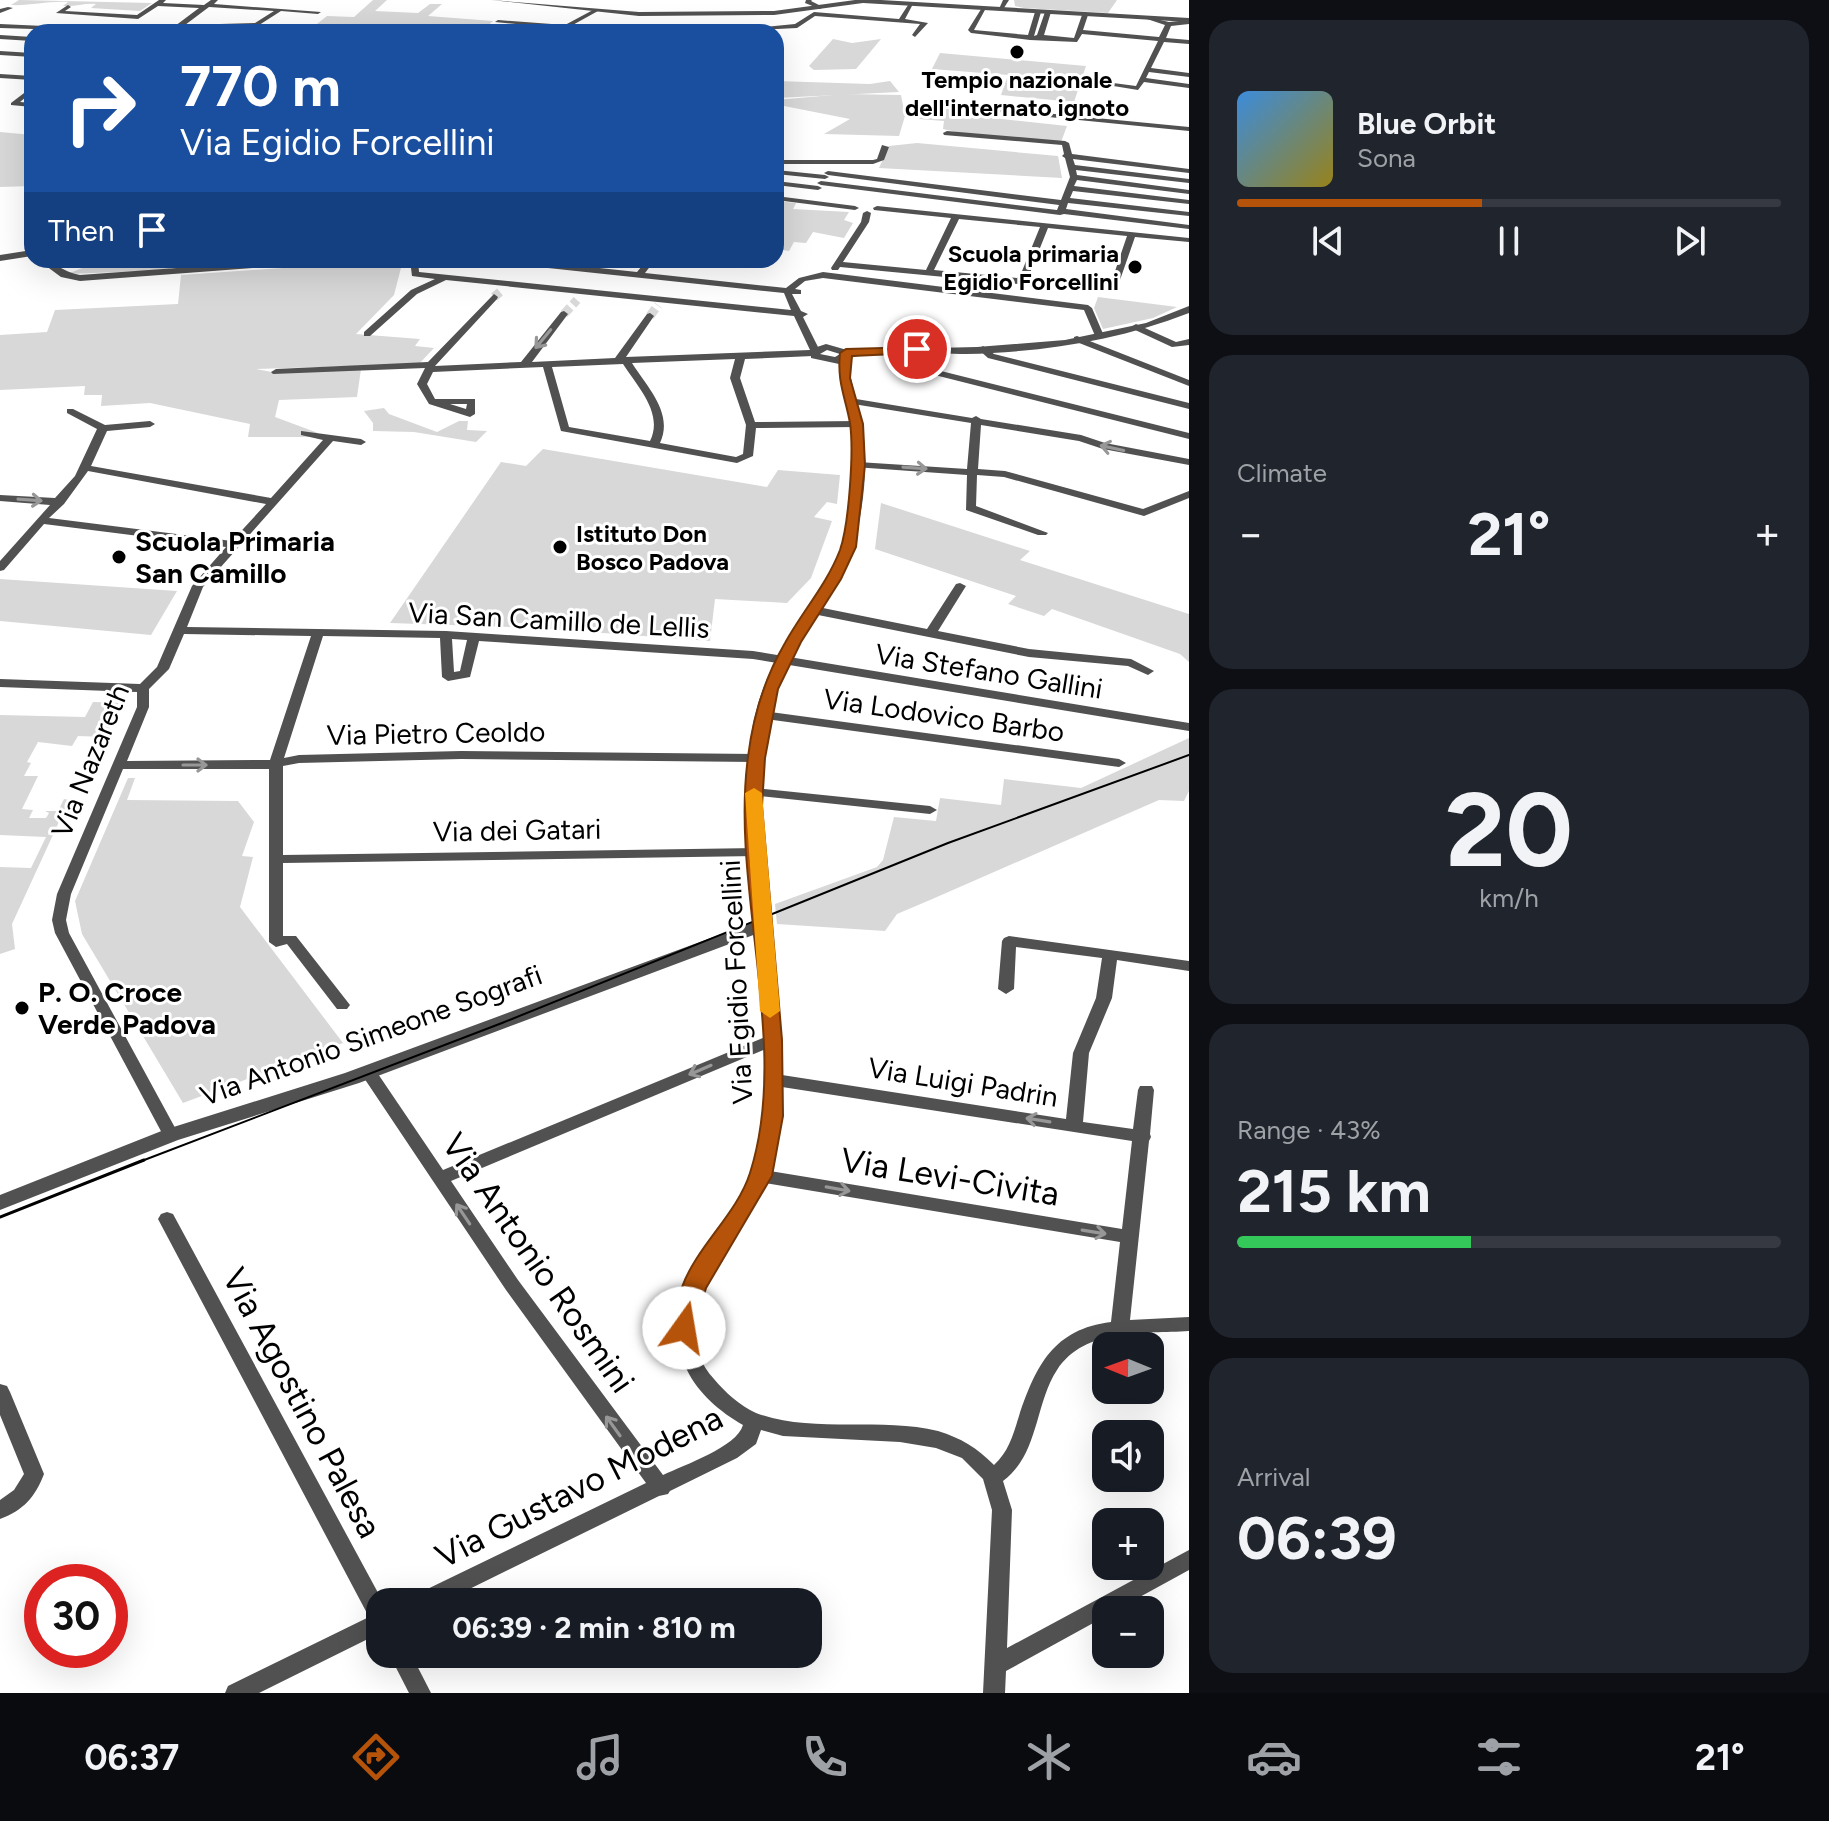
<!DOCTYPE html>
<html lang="en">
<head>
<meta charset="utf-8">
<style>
  body { margin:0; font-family:Figtree,sans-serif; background:#20242c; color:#f1f3f6; height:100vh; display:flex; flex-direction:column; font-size:30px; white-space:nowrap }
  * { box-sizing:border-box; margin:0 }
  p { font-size:26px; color:#9ea1a6 }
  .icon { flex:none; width:44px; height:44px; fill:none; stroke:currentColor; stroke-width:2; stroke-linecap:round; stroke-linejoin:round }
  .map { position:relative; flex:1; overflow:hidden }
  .details { display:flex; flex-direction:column; gap:20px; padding:20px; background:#0d0f14; width:640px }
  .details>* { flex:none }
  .top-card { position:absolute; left:24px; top:24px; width:760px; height:244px; border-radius:24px; box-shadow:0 8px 32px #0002; background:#1a4fa0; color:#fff; overflow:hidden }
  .needle { width:52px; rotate:271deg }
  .fabs { position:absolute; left:1092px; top:1332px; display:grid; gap:16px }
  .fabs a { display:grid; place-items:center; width:72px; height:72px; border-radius:16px; background:#171b24; box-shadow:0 8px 32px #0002; font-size:40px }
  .speed { position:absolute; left:24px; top:1564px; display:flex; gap:16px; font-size:40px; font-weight:700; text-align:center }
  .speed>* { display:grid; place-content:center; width:104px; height:104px; border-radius:50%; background:#171b24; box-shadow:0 8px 32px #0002; line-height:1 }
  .speed .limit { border:12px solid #d22; background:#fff; color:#111 }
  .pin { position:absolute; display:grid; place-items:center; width:68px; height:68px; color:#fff; margin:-34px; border:4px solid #fff; border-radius:50%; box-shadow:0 2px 8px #0007 }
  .me { position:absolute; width:88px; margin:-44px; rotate:13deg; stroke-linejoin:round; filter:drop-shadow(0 0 6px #0008) }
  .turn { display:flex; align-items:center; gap:28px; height:168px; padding:0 24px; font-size:36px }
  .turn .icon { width:104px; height:104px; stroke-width:2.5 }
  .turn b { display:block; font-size:56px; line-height:68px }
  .then { display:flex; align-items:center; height:76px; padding:0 24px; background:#0003; gap:16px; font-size:30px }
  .big { font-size:60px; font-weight:700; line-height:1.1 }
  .details .widget { flex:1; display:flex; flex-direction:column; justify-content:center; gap:12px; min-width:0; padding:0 28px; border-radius:24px; background:#20242c }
  .details .dial { align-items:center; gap:0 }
  .dial b { font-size:104px; line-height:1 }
  .song { display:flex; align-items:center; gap:24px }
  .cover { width:96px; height:96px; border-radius:12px; background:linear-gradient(135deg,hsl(210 70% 55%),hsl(50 70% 35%)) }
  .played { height:8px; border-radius:4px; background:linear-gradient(90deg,#b45309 45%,#363941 45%) }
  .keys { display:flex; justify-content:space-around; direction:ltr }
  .heat { display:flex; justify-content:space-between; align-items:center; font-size:44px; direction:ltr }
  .charge { height:12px; border-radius:6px; background:linear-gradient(90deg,#34c759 43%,#363941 0) }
  .trip { position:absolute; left:366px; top:1588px; width:456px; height:80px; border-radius:24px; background:#171b24; box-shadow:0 8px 32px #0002; font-weight:700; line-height:80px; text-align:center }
  .tab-bar { display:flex; height:128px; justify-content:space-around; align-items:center; background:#090b0e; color:#9ea1a6 }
  .tab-bar .icon { width:56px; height:56px }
  .tab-bar .on { color:#b45309 }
  .tab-bar b { font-size:36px; color:#f1f3f6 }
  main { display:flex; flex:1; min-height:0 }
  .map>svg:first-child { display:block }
  .green { fill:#d8d8d8 }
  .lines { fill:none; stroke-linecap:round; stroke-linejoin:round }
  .minor-tunnel { stroke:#d9d9d9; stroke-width:9; stroke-dasharray:9 4; stroke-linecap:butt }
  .minor { fill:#515151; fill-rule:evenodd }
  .tertiary { fill:#515151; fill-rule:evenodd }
  .tram-far1 { stroke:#000; stroke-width:2 }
  .tram { stroke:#000; stroke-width:3 }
  .oneway { stroke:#979797 }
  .route { fill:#b45309; stroke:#753606; stroke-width:2 }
  .slow { fill:#f59e0b }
  .poi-dot { fill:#000; stroke:#fff; stroke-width:3 }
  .labels { text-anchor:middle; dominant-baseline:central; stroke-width:6; stroke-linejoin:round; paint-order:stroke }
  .far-poi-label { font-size:24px; font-weight:bold; fill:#000; stroke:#fff }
  .poi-label { font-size:28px; font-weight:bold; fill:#000; stroke:#fff; text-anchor:start }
  .street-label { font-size:28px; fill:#000; stroke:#fff }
  .near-street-label { font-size:34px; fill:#000; stroke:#fff }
</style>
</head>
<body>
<main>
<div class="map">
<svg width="1189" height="1693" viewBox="0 0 1189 1693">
  <rect width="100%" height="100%" fill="#fff"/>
  <g class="green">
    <path d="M19 0 152 3 140 11 91 8 96 4C84 3 75 7 63 6L68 2C47 1 30 6 11 5Z"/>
    <polygon points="373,0 387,0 375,11 418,13 430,4 442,4 428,16 493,21 484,29 496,30 480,32 483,29 419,24 414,29 434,31 307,32 327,16 354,17"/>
    <polygon points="1014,0 1117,0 1108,13 1024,8 1015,6"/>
    <polygon points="833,39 852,43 881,39 856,69 814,70 809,66"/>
    <polygon points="940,53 1086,66 1074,102 1001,95 1008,75 932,69"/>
    <polygon points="776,81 870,84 890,81 899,92 776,98"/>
    <polygon points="844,94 901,95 905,116 899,136 824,134 850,119 784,106 776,111 776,100"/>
    <polygon points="918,105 994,112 992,118 1067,126 1061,142 960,133 943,129 944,121 918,119"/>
    <polygon points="0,132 32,135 32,186 0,187"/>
    <polygon points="917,143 1058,156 1062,178 879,168 889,146"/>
    <polygon points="776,201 796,203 793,209 849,212 844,220 853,223 844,238 813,232 806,243 794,242 789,251 776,249"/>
    <polygon points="171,260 170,270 67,274 95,263"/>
    <polygon points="327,260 403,260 394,295 356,334 420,339 415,346 434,348 419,364 256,369 277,373 361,369 357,397 279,400 275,417 318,433 315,437 248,437 250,424 150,403 101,406 102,395 84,395 85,386 0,390 0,335 47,332 55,310 178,304 181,275 327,265"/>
    <polygon points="1098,297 1177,307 1153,318 1103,329 1094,308"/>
    <polygon points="384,408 389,414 437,432 459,421 468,421 467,430 487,431 476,442 414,432 373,431 373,423 364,411"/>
    <polygon points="543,449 767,487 778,470 840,475 837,504 827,502 814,517 832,521 811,578 787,603 715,599 710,641 536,628 390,623 501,462 526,466"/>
    <polygon points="881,503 1030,551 1020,560 1189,614 1189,662 1180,654 1052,609 1044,616 1008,604 1016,596 875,549"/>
    <polygon points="0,579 177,591 151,635 0,621"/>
    <polygon points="93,702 123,703 105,737 78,736 72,746 38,742 27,762 31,763 24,776 38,776 22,809 33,810 29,818 46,818 49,813 45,811 58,811 64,799 69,800 12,924 15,949 0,954 0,867 31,868 46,837 0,835 0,715 85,717"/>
    <polygon points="1189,738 1189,791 1184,801 1159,800 930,900 897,914 885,931 777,924 775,904 877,867 883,860 894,817 936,821 940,798 1001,805 1004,779 1081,788"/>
    <polygon points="128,778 135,778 127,800 238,801 254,822 242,856 253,857 240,907 343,1043 183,1103 82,934 75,901"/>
  </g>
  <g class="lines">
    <g class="minor-tunnel">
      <polyline points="494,297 500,292"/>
      <polyline points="564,314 577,300"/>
      <polyline points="650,316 658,305"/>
    </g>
    <g class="minor">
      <path d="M159 0H166L163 3 204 5 211 0H218L214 4 321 12 318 14 281 11 256 27 179 29 175 31 172 29 175 26 199 8 158 6 138 19 56 13 68 5 71 7 65 11 137 15ZM209 7 274 11 255 23 185 25Z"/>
      <polygon points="806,0 812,0 811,1 823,7 820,9 805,3"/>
      <polygon points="1003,0 1009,0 1002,11 999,9"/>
      <polygon points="910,2 913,4 905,19 928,23 915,37 912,35 920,24 815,16 797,28 756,30 753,28 795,24 814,12 899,19"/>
      <polygon points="983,6 986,8 974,30 1028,35 1035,12 1038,10 1041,12 1034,36 1037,35 1045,12 1048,10 1051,12 1044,35 1074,38 1082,15 1085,13 1088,15 1083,30 1159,37 1165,25 1147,19 1147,17 1169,22 1189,20 1189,24 1171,26 1166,38 1189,40 1189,44 1164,42 1151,68 1189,73 1189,77 1149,72 1146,78 1189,84 1189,88 1144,82 1138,90 1095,83 1098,81 1136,86 1158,41 1082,34 1077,42 1030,40 971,33 968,30"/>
      <polygon points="8,7 13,8 0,13 0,9"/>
      <polygon points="593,10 598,11 560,32 557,30 559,28 495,22 498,20 565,25"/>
      <polygon points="0,24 132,30 135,32 0,28"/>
      <polygon points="0,35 32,37 32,41 0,39"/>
      <polygon points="0,51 32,53 32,57 0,55"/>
      <polygon points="0,74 32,76 32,80 0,78"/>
      <polygon points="32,87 32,92 20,102 32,103 32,107 11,105 11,103"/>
      <polygon points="981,107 1189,127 1189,131 979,110"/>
      <polygon points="947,131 1065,141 1069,143 1072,154 1189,169 1189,173 1073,159 1075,165 1189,179 1189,183 1076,170 1077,175 1189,190 1189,194 1077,180 1074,186 1189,200 1189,204 1073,191 1070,198 1189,212 1189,216 1068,203 1066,209 1189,225 1189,229 1064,214 1060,215 821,185 817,183 821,181 1057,210 1059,205 828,175 824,173 828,171 1061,200 1070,177 1065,158 1062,156 1064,154 1062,145 944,135 943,133"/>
      <polygon points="882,145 889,147 884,160 873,164 776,164 776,160 873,160 877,159"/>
      <polygon points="776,170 825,175 829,177 825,179 776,174"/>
      <polygon points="776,181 818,186 822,188 818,190 776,185"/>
      <polygon points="776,196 855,206 859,208 855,210 776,200"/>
      <path d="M877 206 1189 238V242L1135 237 1120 280 1116 283 1112 280 1127 236 1048 228 1028 278 1018 284 840 267 838 270H832L831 268 861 222 863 213 867 211 871 213 869 222 843 262 926 270 951 218 874 210 873 208ZM959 219 1040 227 1020 276 1017 278 934 270Z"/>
      <polygon points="32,250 32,256 0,261 0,255"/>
      <path d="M38 260C54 260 62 272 80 275L286 260H324L320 263 80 281 61 277Z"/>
      <path d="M410 260H418L419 272 791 310 784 293 500 263 496 260H524L637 272 647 260H655L645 273 786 288 799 278 823 272 1088 305 1092 308 1104 336 1096 338 1084 310 823 278 805 281 795 289 801 290V294H792L801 311 808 314 803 317 820 351 813 356 745 359 740 378 755 422 856 421 861 424 856 427 756 428 753 456 737 463 561 431 543 367 433 372 427 384 435 399H475V414L470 417 429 404 417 384 425 368 273 374 271 372 276 369 428 362 494 294 498 297 497 299 435 366 521 362 561 312 564 311 568 314 532 362 615 358 647 314 650 313 654 316 626 357 810 350 794 316 446 280 417 294 370 336H364V332L411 290 435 279 412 276ZM735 359 730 378 746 425 743 454 736 457 660 443C674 413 647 387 632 363ZM623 364C637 386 664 413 650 441L569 427 552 367ZM450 404H467L466 409Z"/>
      <polygon points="1136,324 1176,342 1189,339 1189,345 1172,347 1133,329 1131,327"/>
      <polygon points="1077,336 1189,380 1189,386 1074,341 1074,337"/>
      <polygon points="983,346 994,354 1189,403 1189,409 988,358 978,349"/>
      <polygon points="893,347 896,348 902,358 913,364 1189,433 1189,439 907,368 895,362 888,350"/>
      <polygon points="850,398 972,418 976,416 981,419 1081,435 1105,443 1189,459 1189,465 1103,449 1079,441 981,425 978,469 1005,471 1143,509 1189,491 1189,498 1144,516 1004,477 977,475 976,506 1048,533 1046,535 1038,535 966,510 967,475 854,467 853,465 858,462 967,469 971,423 847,403 845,401"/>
      <path d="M67 409H73L105 425 150 421 155 424 150 427 107 431 91 466 271 498 323 440 301 435V431L361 439 366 442 361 445 333 441 203 587 187 627 446 631 753 651 1189 723V731L753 659 479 641 470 677 448 681 442 677 440 638 323 636 284 758 299 755 461 751 756 754 763 758 756 762 461 759 299 763 283 766V855L757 848 764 852 757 856 283 863V936H296L350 1005 347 1009H337L287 944 276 947 269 942V769H123L71 894 66 920 69 933 179 1135 177 1139 171 1141 165 1139 163 1135 55 933 52 920 57 894 137 707V692L0 687V679L140 684 157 667 192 586 226 547 44 524 4 570 0 571V561L50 505 0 501V495L55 498 75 476 97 429 67 413ZM88 471 266 504 232 541 49 518 64 504ZM184 634 311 636 270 760 127 761 149 707V689L169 669ZM452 639 467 640 460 671 454 672Z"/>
      <polygon points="960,583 966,586 938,631 1029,649 1131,659 1154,671 1148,675 1128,666 1029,657 813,614 807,610 813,606 927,629 956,584"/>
      <polygon points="763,711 1119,759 1126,763 1119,767 758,718 757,715 758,712"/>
      <polygon points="754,788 930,806 937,810 930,814 749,795 747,792"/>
      <path d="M763 920 770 925 780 1018 782 1075 1066 1119 1073 1053 1096 998 1102 958 1016 947 1014 989 1006 994 998 989 1002 941 1004 938 1009 936 1189 961V971L1117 960 1112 998 1089 1053 1083 1122 1133 1129 1138 1090 1140 1086H1152L1154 1090 1150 1134 1151 1137 1149 1141 1130 1320 1189 1317V1331C1144 1334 1085 1327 1057 1370 1047 1385 1042 1405 1037 1422 1030 1445 1023 1466 1003 1481L1012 1510 1007 1648 1189 1550V1570L1116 1610H1106V1616L1006 1671 1005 1693H983L992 1510 983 1479 962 1458 936 1448 900 1442 783 1436 761 1430 756 1444 737 1458 670 1491 668 1494 659 1496 443 1602H411L415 1595 646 1483 506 1290 360 1072 362 1068H374L443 1170 765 1037 756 925ZM766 1049C767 1091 767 1137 752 1176 730 1230 664 1284 677 1347 679 1355 684 1363 687 1370 698 1393 720 1412 743 1425 737 1447 684 1465 663 1475L518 1280 451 1181ZM782 1087 1132 1141 1122 1229 770 1171C779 1143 781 1116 782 1087ZM765 1183 1120 1242 1111 1322C1054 1329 1036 1365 1019 1416 1013 1435 1009 1451 994 1465 977 1448 961 1438 938 1431 880 1417 812 1434 756 1413 740 1406 725 1392 714 1379 693 1356 691 1328 700 1300 713 1258 746 1222 765 1183Z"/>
      <polygon points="167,1212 173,1214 383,1602 380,1602 380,1633 259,1693 225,1693 228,1686 369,1617 158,1219 161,1214"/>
      <path d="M0 1384 7 1386 10 1392 44 1474C35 1497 24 1510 0 1519V1500L14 1490 24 1474 0 1415Z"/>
      <polygon points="389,1654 411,1654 431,1693 409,1693"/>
    </g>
    <g class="tertiary">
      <polygon points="491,0 639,12 774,11 855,0 881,0 1189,18 1189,22 863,3 774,15 639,16"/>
      <path d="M1189 306V313C1117 341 1044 352 966 354 937 354 874 350 850 358 848 381 858 400 862 423 868 458 865 497 857 532 845 586 806 623 784 672 748 752 766 841 771 925L769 929 359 1083 178 1140 0 1210V1195L164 1130 345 1073 754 922C750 839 733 749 771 670 794 622 833 585 845 532 853 497 856 458 850 423 847 403 838 384 839 364L811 358V349L826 344 847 350 977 347 1065 340 1146 323ZM827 350 840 354 835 357 820 354Z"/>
    </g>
    <polyline class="tram-far1" points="139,1162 502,1023 948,843 1189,755"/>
    <polyline class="tram" points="0,1217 144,1160"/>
  </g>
  <defs><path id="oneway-shaft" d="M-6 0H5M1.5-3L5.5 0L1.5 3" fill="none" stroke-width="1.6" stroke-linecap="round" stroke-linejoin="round" transform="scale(2)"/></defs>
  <g class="oneway">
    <use href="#oneway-shaft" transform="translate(543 339) rotate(130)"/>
    <use href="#oneway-shaft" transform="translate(1112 448) rotate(-168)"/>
    <use href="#oneway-shaft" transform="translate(915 468) rotate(4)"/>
    <use href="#oneway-shaft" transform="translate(30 500) rotate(4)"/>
    <use href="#oneway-shaft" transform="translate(195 765)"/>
    <use href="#oneway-shaft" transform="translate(700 1070) rotate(157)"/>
    <use href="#oneway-shaft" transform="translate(1038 1120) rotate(-171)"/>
    <use href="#oneway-shaft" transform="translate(838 1189) rotate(10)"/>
    <use href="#oneway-shaft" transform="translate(463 1214) rotate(-124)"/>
    <use href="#oneway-shaft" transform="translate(1094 1232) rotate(9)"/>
    <use href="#oneway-shaft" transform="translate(613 1426) rotate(-126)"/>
  </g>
  <path class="route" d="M921 347V352L917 353 852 356 850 378 863 424 865 465 856 547 841 579 801 642 778 689 765 758 762 806 782 1040 783 1116 772 1176 706 1288 693 1335 684 1338 676 1335 672 1328C676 1315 677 1300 682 1287 697 1246 737 1214 750 1173 791 1044 730 890 748 757 753 716 764 679 785 643 802 612 827 584 840 550 849 524 854 451 850 423 845 396 837 382 840 353L846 349Z"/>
  <polygon class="slow" points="754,788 762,793 780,1011 770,1018 760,1011 745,793"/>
  <g class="poi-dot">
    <circle cx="1017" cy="52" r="8"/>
    <circle cx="1135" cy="267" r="8"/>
    <circle cx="560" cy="547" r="8"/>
    <circle cx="119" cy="557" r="8"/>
    <circle cx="22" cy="1008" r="8"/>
  </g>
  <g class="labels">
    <g class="far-poi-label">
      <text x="1017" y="79">Tempio nazionale<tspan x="1017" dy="28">dell'internato ignoto</tspan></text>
      <text x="1119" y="253" text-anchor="end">Scuola primaria<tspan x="1119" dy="28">Egidio Forcellini</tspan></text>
      <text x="576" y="533" text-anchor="start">Istituto Don<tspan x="576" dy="28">Bosco Padova</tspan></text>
    </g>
    <g class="poi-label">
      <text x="135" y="541">Scuola Primaria<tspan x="135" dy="32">San Camillo</tspan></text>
      <text x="38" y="992">P. O. Croce<tspan x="38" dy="32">Verde Padova</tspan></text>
    </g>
    <g class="street-label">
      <text transform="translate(559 620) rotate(3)">Via San Camillo de Lellis</text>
      <text transform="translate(989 671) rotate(9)">Via Stefano Gallini</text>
      <text transform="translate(944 715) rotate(8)">Via Lodovico Barbo</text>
      <text transform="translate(436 733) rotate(-1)">Via Pietro Ceoldo</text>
      <text transform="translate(90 761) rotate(-68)">Via Nazareth</text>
      <text transform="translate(517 830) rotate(-1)">Via dei Gatari</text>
      <text transform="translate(736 982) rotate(-93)">Via Egidio Forcellini</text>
      <text transform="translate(371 1035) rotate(-20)">Via Antonio Simeone Sografi</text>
      <text transform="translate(963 1082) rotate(9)">Via Luigi Padrin</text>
    </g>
    <g class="near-street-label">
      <text transform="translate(950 1177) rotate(9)">Via Levi-Civita</text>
      <text transform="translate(538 1263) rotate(55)">Via Antonio Rosmini</text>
      <text transform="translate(302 1403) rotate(62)">Via Agostino Palesa</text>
      <text transform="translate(579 1487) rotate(-27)">Via Gustavo Modena</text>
    </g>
  </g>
</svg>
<div class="fabs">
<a><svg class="needle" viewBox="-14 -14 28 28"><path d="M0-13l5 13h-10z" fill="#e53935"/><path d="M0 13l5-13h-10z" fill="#9ea1a6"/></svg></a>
<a><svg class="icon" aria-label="sound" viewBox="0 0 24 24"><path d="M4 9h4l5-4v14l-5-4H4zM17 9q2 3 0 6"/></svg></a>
<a>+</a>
<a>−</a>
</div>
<div class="speed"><div class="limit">30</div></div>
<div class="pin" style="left:917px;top:349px;background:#d93025"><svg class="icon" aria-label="arrive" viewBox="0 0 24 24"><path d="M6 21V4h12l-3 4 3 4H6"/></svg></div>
<svg class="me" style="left:684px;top:1328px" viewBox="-20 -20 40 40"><circle r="19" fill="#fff"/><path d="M0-13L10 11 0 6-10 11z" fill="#b45309"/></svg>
<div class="trip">06:39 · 2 min · 810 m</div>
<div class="top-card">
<div class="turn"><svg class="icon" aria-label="right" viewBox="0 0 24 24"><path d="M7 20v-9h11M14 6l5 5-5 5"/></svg><div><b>770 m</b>Via Egidio Forcellini</div></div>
<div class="then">Then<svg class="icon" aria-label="arrive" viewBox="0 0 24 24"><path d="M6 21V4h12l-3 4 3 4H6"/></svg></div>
</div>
</div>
<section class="details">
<div class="widget">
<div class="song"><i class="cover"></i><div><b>Blue Orbit</b><p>Sona</p></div></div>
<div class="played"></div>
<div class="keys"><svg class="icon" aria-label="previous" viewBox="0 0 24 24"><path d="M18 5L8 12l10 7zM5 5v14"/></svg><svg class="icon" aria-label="pause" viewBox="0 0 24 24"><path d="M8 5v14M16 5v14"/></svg><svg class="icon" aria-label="next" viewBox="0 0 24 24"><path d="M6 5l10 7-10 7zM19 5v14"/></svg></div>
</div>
<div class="widget"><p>Climate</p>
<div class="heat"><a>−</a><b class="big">21°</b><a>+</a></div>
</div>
<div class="widget dial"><b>20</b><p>km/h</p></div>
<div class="widget"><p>Range · 43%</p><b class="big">215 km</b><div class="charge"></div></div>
<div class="widget"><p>Arrival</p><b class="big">06:39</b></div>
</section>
</main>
<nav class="tab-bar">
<b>06:37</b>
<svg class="icon on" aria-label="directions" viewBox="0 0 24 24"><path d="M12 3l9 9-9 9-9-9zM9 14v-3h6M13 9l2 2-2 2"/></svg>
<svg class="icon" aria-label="music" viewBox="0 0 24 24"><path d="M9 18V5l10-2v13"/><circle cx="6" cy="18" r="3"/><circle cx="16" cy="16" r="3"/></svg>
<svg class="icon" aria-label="phone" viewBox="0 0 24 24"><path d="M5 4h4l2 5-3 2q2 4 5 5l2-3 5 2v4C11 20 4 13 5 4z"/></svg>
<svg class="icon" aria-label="climate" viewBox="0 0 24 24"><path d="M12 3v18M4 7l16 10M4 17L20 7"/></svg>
<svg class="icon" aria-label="car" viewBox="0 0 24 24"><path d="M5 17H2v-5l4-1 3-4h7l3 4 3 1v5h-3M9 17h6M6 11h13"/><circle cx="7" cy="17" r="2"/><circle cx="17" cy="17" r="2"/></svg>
<svg class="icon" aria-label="filters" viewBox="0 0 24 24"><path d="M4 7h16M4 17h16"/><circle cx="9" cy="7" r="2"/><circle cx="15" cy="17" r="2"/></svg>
<b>21°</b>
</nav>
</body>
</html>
